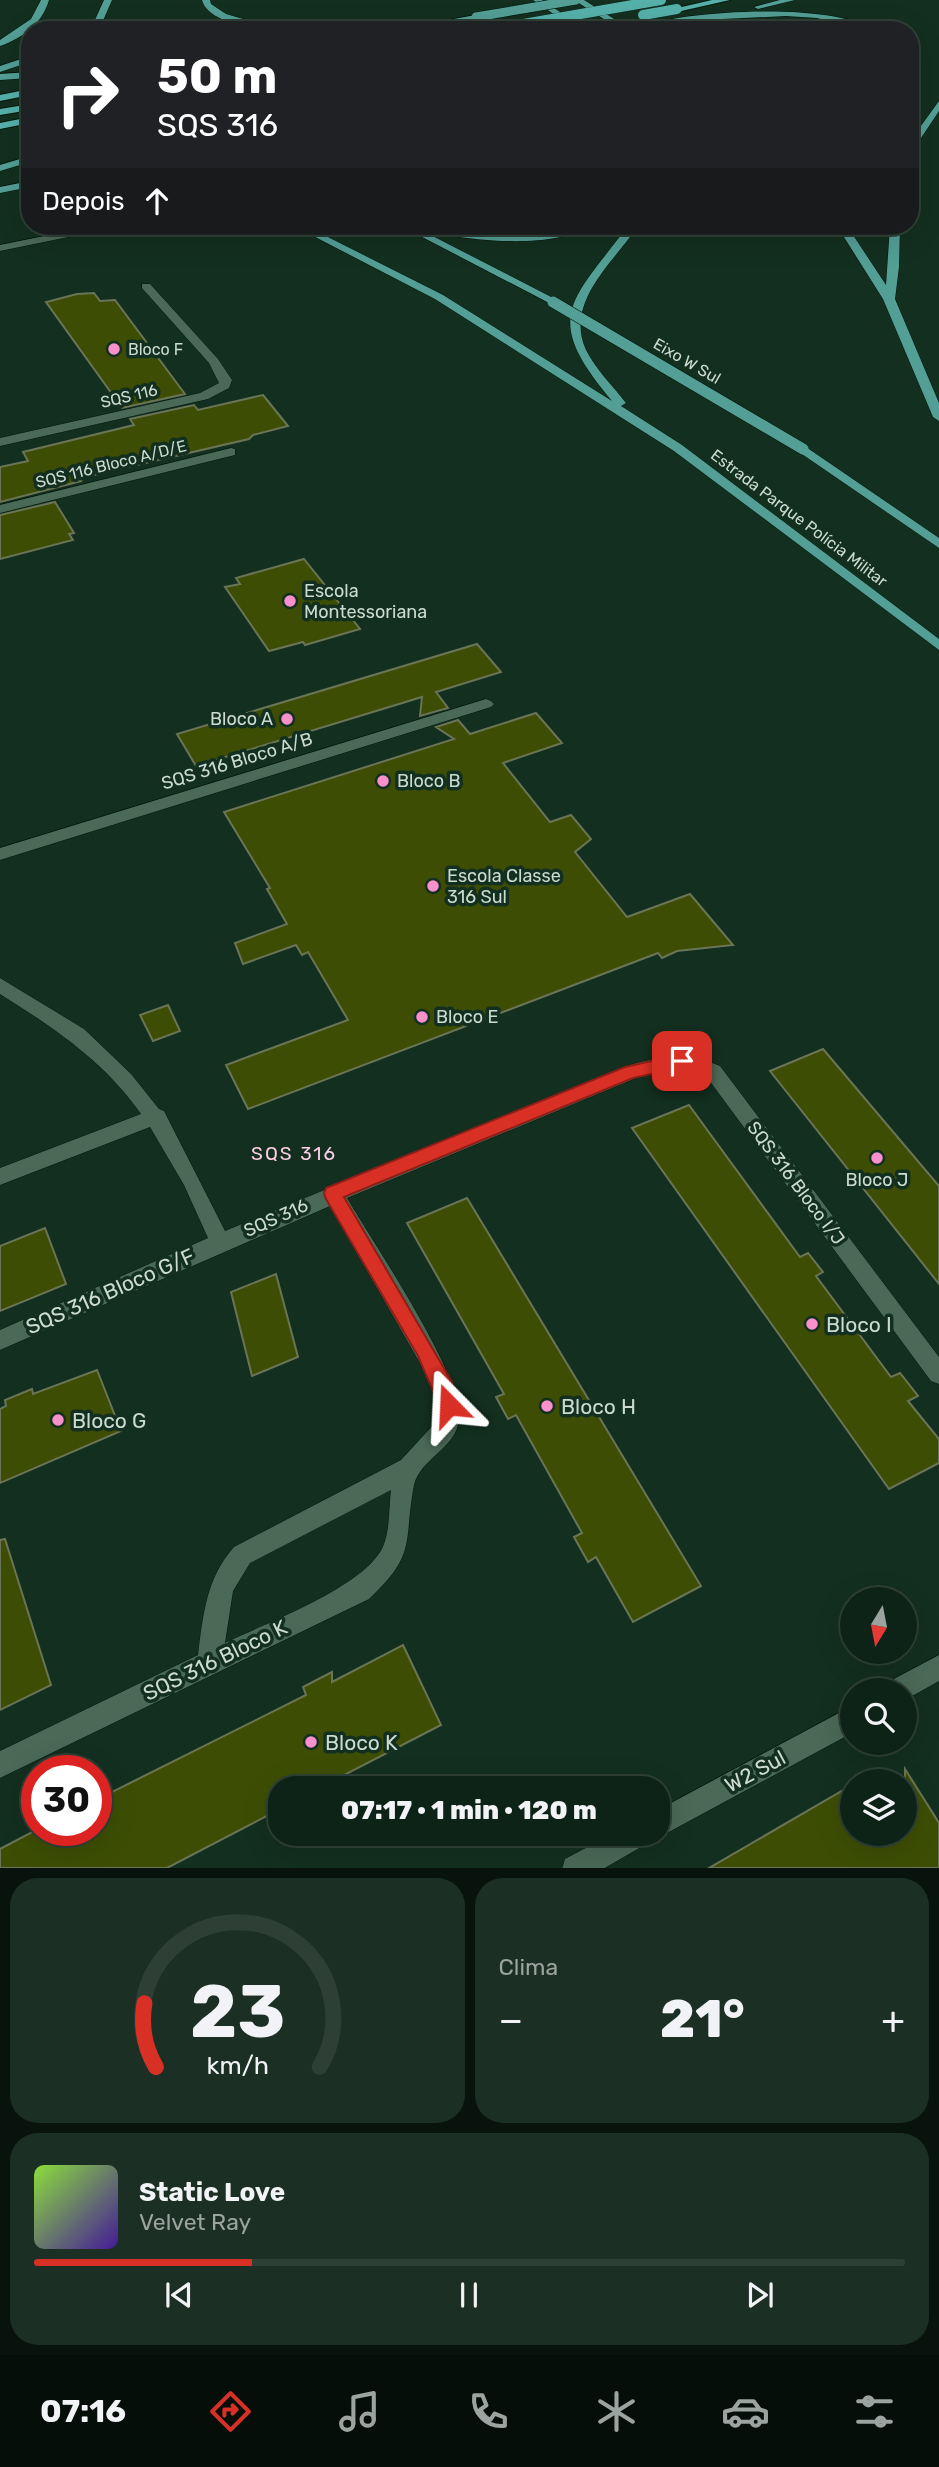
<!DOCTYPE html>
<html lang="pt">
<head>
<meta charset="utf-8">
<style>
  body { margin:0; font-family:Rubik,sans-serif; background:#1c2f24; color:#f1f3f6; height:100vh; display:flex; flex-direction:column; font-size:26px; white-space:nowrap }
  * { box-sizing:border-box; margin:0 }
  p { font-size:23px; color:#9ba4a1 }
  .icon { flex:none; width:38px; height:38px; fill:none; stroke:currentColor; stroke-width:2; stroke-linecap:round; stroke-linejoin:round }
  .map { position:relative; height:1868px; overflow:hidden }
  .sheet { display:flex; flex-direction:column; gap:10px; padding:10px; background:#08130d; flex:1 }
  .sheet>* { flex:none }
  .hud { position:absolute; left:21px; top:21px; width:898px; height:214px; border-radius:28px; box-shadow:0 7px 28px #0002,0 0 0 2px #2e4036; background:#202124; color:#fff; overflow:hidden }
  .needle { width:46px; rotate:190deg }
  .controls { position:absolute; left:840px; top:1587px; display:grid; gap:14px }
  .controls a { display:grid; place-items:center; width:77px; height:77px; border-radius:50%; background:#0e2317; box-shadow:0 7px 28px #0002,0 0 0 2px #2e4036; font-size:35px }
  .speed { position:absolute; left:21px; top:1755px; display:flex; gap:14px; font-size:35px; font-weight:700; text-align:center }
  .speed>* { display:grid; place-content:center; width:91px; height:91px; border-radius:50%; background:#0e2317; box-shadow:0 7px 28px #0002,0 0 0 2px #2e4036; line-height:1 }
  .speed .limit { border:10px solid #d22; background:#fff; color:#111 }
  .pin { position:absolute; display:grid; place-items:center; width:60px; height:60px; color:#fff; margin:-30px; border-radius:14px; box-shadow:0 4px 10px #0006 }
  .me { position:absolute; width:77px; margin:-38px; rotate:339deg; stroke-linejoin:round; filter:drop-shadow(0 0 5px #0008) }
  .turn { display:flex; align-items:center; gap:24px; height:147px; padding:0 21px; font-size:32px }
  .turn .icon { width:91px; height:91px; stroke-width:2.5 }
  .turn b { display:block; font-size:49px; line-height:60px }
  .then { display:flex; align-items:center; height:66px; padding:0 21px; background:#0003; gap:14px; font-size:26px }
  .big { font-size:52px; font-weight:800; line-height:1.1 }
  .sheet .tile { flex:1; display:flex; flex-direction:column; justify-content:center; gap:10px; min-width:0; padding:0 24px; border-radius:28px; background:#1c2f24 }
  .sheet .dial { align-items:center; gap:0 }
  .dial svg { height:182px; overflow:visible; fill:none; stroke:#2e4036; stroke-width:7; stroke-linecap:round; text-anchor:middle }
  .dial text { fill:#f1f3f6; stroke:none }
  .song { display:flex; align-items:center; gap:21px }
  .cover { width:84px; height:84px; border-radius:10px; background:linear-gradient(135deg,hsl(90 70% 55%),hsl(260 70% 35%)) }
  .played { height:7px; border-radius:4px; background:linear-gradient(90deg,#d93025 25%,#2e4036 25%) }
  .keys { display:flex; justify-content:space-around; direction:ltr }
  .heat { display:flex; justify-content:space-between; align-items:center; font-size:38px; direction:ltr }
  .sheet .tiles { flex:1; display:grid; gap:10px; grid-template-columns:1fr 1fr }
  .tile:last-child { grid-column:span 2 }
  .trip { position:absolute; left:268px; top:1776px; width:402px; height:70px; border-radius:28px; background:#0e2317; box-shadow:0 7px 28px #0002,0 0 0 2px #2e4036; font-weight:800; line-height:70px; text-align:center }
  .dock { display:flex; height:112px; justify-content:space-around; align-items:center; background:#060e09; color:#9ba4a1 }
  .dock .icon { width:49px; height:49px }
  .dock .active { color:#d93025 }
  .dock b { font-size:32px; color:#f1f3f6 }
  .map>svg:first-child { display:block }
  .building { fill:#3d4e04; stroke:#6a7456; stroke-width:2 }
  .lines { fill:none; stroke-linecap:round; stroke-linejoin:round }
  .minor-casing { stroke:#001709; stroke-width:1 }
  .tertiary-casing { stroke:#001709; stroke-width:1 }
  .primary-casing { stroke:#001709; stroke-width:1 }
  .trunk-casing { stroke:#001709; stroke-width:2 }
  .minor { fill:#4b6957; fill-rule:evenodd }
  .tertiary { fill:#4b6957; fill-rule:evenodd }
  .primary { fill:#539e95; fill-rule:evenodd }
  .trunk { fill:#56b0aa; fill-rule:evenodd }
  .primary-bridge-far1-casing { stroke:#001709; stroke-width:10; stroke-linecap:butt }
  .primary-bridge-casing { stroke:#001709; stroke-width:12; stroke-linecap:butt }
  .trunk-bridge-casing { stroke:#001709; stroke-width:10; stroke-linecap:butt }
  .primary-bridge-far1 { stroke:#539e95; stroke-width:9 }
  .primary-bridge { stroke:#539e95; stroke-width:11 }
  .trunk-bridge { stroke:#56b0aa; stroke-width:10 }
  .route { fill:#d93025; stroke:#8d1f18; stroke-width:2 }
  .poi-dot { fill:#f890cc; stroke:#132f1f; stroke-width:2.5 }
  .labels { text-anchor:middle; dominant-baseline:central; stroke-width:7; stroke-linejoin:round; paint-order:stroke }
  .far-poi-label { font-size:16px; fill:#cbdbd1; stroke:#132f1f; text-anchor:start }
  .far-street-label { font-size:16px; fill:#cbdbd1; stroke:#132f1f }
  .poi-label { font-size:18px; fill:#cbdbd1; stroke:#132f1f; text-anchor:start }
  .street-label { font-size:18px; fill:#cbdbd1; stroke:#132f1f }
  .neighbourhood-label { font-size:19px; letter-spacing:2px; fill:#fccfe7; stroke:#132f1f }
  .near-street-label { font-size:21px; fill:#cbdbd1; stroke:#132f1f }
  .near-poi-label { font-size:21px; fill:#cbdbd1; stroke:#132f1f; text-anchor:start }
</style>
</head>
<body>
<div class="map">
<svg width="939" height="1869" viewBox="0 0 939 1869">
  <rect width="100%" height="100%" fill="#132f1f"/>
  <g class="building">
    <polygon points="94,293 100,301 115,300 185,394 122,408 46,302 77,294"/>
    <polygon points="263,395 288,426 253,435 249,439 85,477 81,481 0,502 0,467 28,461 23,452 134,425 130,419 194,405 198,410"/>
    <polygon points="55,502 74,533 69,534 73,540 0,559 0,515"/>
    <polygon points="304,559 360,629 305,645 303,642 269,651 225,587 240,584 236,578"/>
    <polygon points="477,644 501,672 436,692 448,708 420,716 422,697 196,766 177,734"/>
    <polygon points="536,713 562,743 503,763 550,822 571,815 591,839 575,852 627,917 690,894 733,945 677,951 662,958 658,953 248,1109 226,1065 348,1020 308,952 302,955 296,945 243,964 235,943 287,924 267,889 270,888 224,812 454,739 436,727 458,720 470,734"/>
    <polygon points="168,1005 180,1031 153,1041 140,1015"/>
    <polygon points="823,1049 939,1186 939,1284 770,1071"/>
    <polygon points="689,1105 800,1257 808,1253 823,1272 816,1276 891,1377 900,1373 918,1396 908,1401 939,1439 939,1463 889,1489 632,1128"/>
    <polygon points="467,1198 701,1586 633,1622 596,1557 588,1562 574,1537 582,1533 516,1415 508,1419 496,1397 504,1394 407,1223"/>
    <polygon points="45,1228 66,1284 0,1311 0,1246"/>
    <polygon points="276,1274 298,1357 252,1376 231,1292"/>
    <polygon points="97,1370 121,1431 0,1483 0,1409 6,1406 5,1400 32,1389 33,1394"/>
    <polygon points="5,1539 51,1685 0,1710 0,1540"/>
    <polygon points="403,1645 441,1725 319,1788 280,1788 280,1809 167,1868 0,1868 0,1849 36,1830 96,1830 96,1800 306,1695 303,1687 332,1672 332,1682"/>
    <polygon points="905,1769 939,1823 939,1868 709,1868 852,1785 852,1834 905,1834"/>
  </g>
  <g class="lines">
    <defs>
      <g id="minor">
        <polygon points="79,229 83,230 83,234 0,251 0,245"/>
        <polygon points="142,284 150,284 218,359 232,380 229,388 208,399 0,446 0,438 200,393 219,383 209,363 142,288"/>
        <polygon points="231,448 235,449 235,455 0,513 0,505"/>
        <polygon points="486,699 491,701 494,704 491,707 0,860 0,848"/>
        <path d="M0 978 84 1029 131 1074 159 1109 164 1111 225 1231 624 1067C658 1056 686 1052 720 1066L939 1357V1384L931 1381 706 1076C683 1066 660 1071 636 1078L347 1198C372 1241 465 1378 459 1420 456 1448 420 1459 414 1485 403 1543 418 1553 369 1599L0 1778V1751L198 1655C203 1616 206 1578 234 1547L401 1460 437 1421 438 1405 432 1384 330 1206 0 1350V1330L208 1238 184 1185 150 1127 0 1185V1168L141 1114C104 1061 54 1028 0 994ZM391 1490C389 1506 390 1528 384 1544 370 1585 264 1624 225 1643L233 1591 250 1563Z"/>
      </g>
      <g id="tertiary">
        <polygon points="939,1655 939,1681 905,1700 905,1690 887,1690 890,1681"/>
        <polygon points="852,1706 852,1733 667,1833 658,1837 652,1835 648,1843 603,1869 562,1869 565,1859 612,1834 658,1834 658,1810"/>
      </g>
      <g id="primary">
        <path d="M41 0H49C42 24 23 38 0 46V40L31 19Z"/>
        <polygon points="104,0 112,0 102,23 94,30 85,30 94,22"/>
        <path d="M202 0H210L211 4 226 14 281 30C260 30 208 24 202 0Z"/>
        <polygon points="533,0 542,0 587,30 577,30"/>
        <path d="M574 0H584L630 29C682 10 828 1 876 30H863L817 18 786 16 722 19 649 30H621Z"/>
        <polygon points="780,0 795,0 758,9 754,7"/>
        <polygon points="476,15 479,19 413,30 392,30"/>
        <polygon points="30,56 30,62 0,72 0,66"/>
        <polygon points="30,72 30,78 0,80 0,74"/>
        <polygon points="939,101 939,111 913,150 910,151 910,141"/>
        <polygon points="30,156 30,162 0,171 0,165"/>
        <polygon points="30,181 30,187 0,193 0,187"/>
        <path d="M294 226H306L443 295 612 401C541 317 570 303 628 226H638C614 262 564 302 586 350 596 370 613 386 626 403L621 406 682 445 939 639V650L674 451 435 299Z"/>
        <path d="M401 226C431 225 466 235 501 235 530 235 559 225 588 226 552 251 460 240 419 229L557 300V304L553 305Z"/>
        <polygon points="837,226 847,226 886,285 890,226 900,226 899,267 895,299 939,403 939,421 933,417 883,299"/>
        <polygon points="803,445 939,538 939,548 799,452 799,446"/>
      </g>
      <g id="trunk">
        <polygon points="712,0 730,0 677,12 673,9"/>
        <polygon points="30,89 30,95 0,101 0,95"/>
        <polygon points="30,104 30,110 0,115 0,109"/>
        <polygon points="30,117 30,123 0,129 0,123"/>
      </g>
    </defs>
    <use href="#minor" class="minor-casing"/>
    <use href="#tertiary" class="tertiary-casing"/>
    <use href="#primary" class="primary-casing"/>
    <use href="#trunk" class="trunk-casing"/>
    <use href="#minor" class="minor"/>
    <use href="#tertiary" class="tertiary"/>
    <use href="#primary" class="primary"/>
    <use href="#trunk" class="trunk"/>
    <defs>
      <polyline id="primary-bridge-far1" points="476,17 576,0"/>
      <polyline id="primary-bridge" points="553,302 803,449"/>
      <g id="trunk-bridge">
        <polyline points="643,15 677,9"/>
        <polyline points="500,28 661,0"/>
      </g>
    </defs>
    <use href="#primary-bridge-far1" class="primary-bridge-far1-casing"/>
    <use href="#primary-bridge" class="primary-bridge-casing"/>
    <use href="#trunk-bridge" class="trunk-bridge-casing"/>
    <use href="#primary-bridge-far1" class="primary-bridge-far1"/>
    <use href="#primary-bridge" class="primary-bridge"/>
    <use href="#trunk-bridge" class="trunk-bridge"/>
  </g>
  <polygon class="route" points="682,1054 688,1056 691,1061 688,1066 633,1078 344,1197 452,1382 459,1405 456,1412 449,1414 442,1412 418,1356 326,1199 324,1193 326,1188 625,1067"/>
  <g class="poi-dot">
    <circle cx="114" cy="349" r="7"/>
    <circle cx="290" cy="601" r="7"/>
    <circle cx="287" cy="719" r="7"/>
    <circle cx="383" cy="781" r="7"/>
    <circle cx="433" cy="886" r="7"/>
    <circle cx="422" cy="1017" r="7"/>
    <circle cx="877" cy="1158" r="7"/>
    <circle cx="812" cy="1324" r="7"/>
    <circle cx="547" cy="1406" r="7"/>
    <circle cx="58" cy="1420" r="7"/>
    <circle cx="311" cy="1742" r="7"/>
  </g>
  <g class="labels">
    <g class="far-poi-label">
      <text x="128" y="349">Bloco F</text>
    </g>
    <g class="far-street-label">
      <text transform="translate(687 361) rotate(30)">Eixo W Sul</text>
      <text transform="translate(129 396) rotate(-13)">SQS 116</text>
      <text transform="translate(111 464) rotate(-14)">SQS 116 Bloco A/D/E</text>
      <text transform="translate(799 518) rotate(37)">Estrada Parque Polícia Militar</text>
    </g>
    <g class="poi-label">
      <text x="304" y="591">Escola<tspan x="304" dy="21">Montessoriana</tspan></text>
      <text x="273" y="719" text-anchor="end">Bloco A</text>
      <text x="397" y="781">Bloco B</text>
      <text x="447" y="876">Escola Classe<tspan x="447" dy="21">316 Sul</tspan></text>
      <text x="436" y="1017">Bloco E</text>
      <text x="877" y="1180" text-anchor="middle">Bloco J</text>
    </g>
    <g class="street-label">
      <text transform="translate(237 761) rotate(-17)">SQS 316 Bloco A/B</text>
      <text transform="translate(796 1183) rotate(53)">SQS 316 Bloco I/J</text>
      <text transform="translate(276 1218) rotate(-24)">SQS 316</text>
    </g>
    <g class="neighbourhood-label">
      <text x="294" y="1153">SQS 316</text>
    </g>
    <g class="near-street-label">
      <text transform="translate(110 1291) rotate(-24)">SQS 316 Bloco G/F</text>
      <text transform="translate(215 1660) rotate(-26)">SQS 316 Bloco K</text>
      <text transform="translate(755 1771) rotate(-28)">W2 Sul</text>
    </g>
    <g class="near-poi-label">
      <text x="826" y="1324">Bloco I</text>
      <text x="561" y="1406">Bloco H</text>
      <text x="72" y="1420">Bloco G</text>
      <text x="325" y="1742">Bloco K</text>
    </g>
  </g>
</svg>
<div class="controls">
<a><svg class="needle" viewBox="-14 -14 28 28"><path d="M0-13l5 13h-10z" fill="#e53935"/><path d="M0 13l5-13h-10z" fill="#9ba4a1"/></svg></a>
<a><svg class="icon" aria-label="search" viewBox="0 0 24 24"><circle cx="10" cy="10" r="6"/><path d="M15 15l6 6"/></svg></a>
<a><svg class="icon" aria-label="layers" viewBox="0 0 24 24"><path d="M12 4l9 5-9 5-9-5zM3 14l9 5 9-5"/></svg></a>
</div>
<div class="speed"><div class="limit">30</div></div>
<div class="pin" style="left:682px;top:1061px;background:#d93025"><svg class="icon" aria-label="arrive" viewBox="0 0 24 24"><path d="M6 21V4h12l-3 4 3 4H6"/></svg></div>
<svg class="me" style="left:449px;top:1405px" viewBox="-20 -20 40 40"><path d="M0-17L14 15 0 8-14 15z" fill="#d93025" stroke="#fff" stroke-width="4"/></svg>
<div class="trip">07:17 · 1 min · 120 m</div>
<div class="hud">
<div class="turn"><svg class="icon" aria-label="right" viewBox="0 0 24 24"><path d="M7 20v-9h11M14 6l5 5-5 5"/></svg><div><b>50 m</b>SQS 316</div></div>
<div class="then">Depois<svg class="icon" aria-label="ahead" viewBox="0 0 24 24"><path d="M12 20V5M6 11l6-6 6 6"/></svg></div>
</div>
</div>
<section class="sheet">
<div class="tiles">
<div class="tile dial"><svg viewBox="0 0 100 80">
<path d="M14 69A42 42 0 1 1 86 69"/>
<path d="M14 69A42 42 0 0 1 9 41" stroke="#d93025"/>
<text x="50" y="56" font-size="32" font-weight="700">23</text>
<text x="50" y="72" font-size="11">km/h</text>
</svg></div>
<div class="tile"><p>Clima</p>
<div class="heat"><a>−</a><b class="big">21°</b><a>+</a></div>
</div>
<div class="tile">
<div class="song"><i class="cover"></i><div><b>Static Love</b><p>Velvet Ray</p></div></div>
<div class="played"></div>
<div class="keys"><svg class="icon" aria-label="previous" viewBox="0 0 24 24"><path d="M18 5L8 12l10 7zM5 5v14"/></svg><svg class="icon" aria-label="pause" viewBox="0 0 24 24"><path d="M8 5v14M16 5v14"/></svg><svg class="icon" aria-label="next" viewBox="0 0 24 24"><path d="M6 5l10 7-10 7zM19 5v14"/></svg></div>
</div>
</div>
</section>
<nav class="dock">
<b>07:16</b>
<svg class="icon active" aria-label="directions" viewBox="0 0 24 24"><path d="M12 3l9 9-9 9-9-9zM9 14v-3h6M13 9l2 2-2 2"/></svg>
<svg class="icon" aria-label="music" viewBox="0 0 24 24"><path d="M9 18V5l10-2v13"/><circle cx="6" cy="18" r="3"/><circle cx="16" cy="16" r="3"/></svg>
<svg class="icon" aria-label="phone" viewBox="0 0 24 24"><path d="M5 4h4l2 5-3 2q2 4 5 5l2-3 5 2v4C11 20 4 13 5 4z"/></svg>
<svg class="icon" aria-label="climate" viewBox="0 0 24 24"><path d="M12 3v18M4 7l16 10M4 17L20 7"/></svg>
<svg class="icon" aria-label="car" viewBox="0 0 24 24"><path d="M5 17H2v-5l4-1 3-4h7l3 4 3 1v5h-3M9 17h6M6 11h13"/><circle cx="7" cy="17" r="2"/><circle cx="17" cy="17" r="2"/></svg>
<svg class="icon" aria-label="filters" viewBox="0 0 24 24"><path d="M4 7h16M4 17h16"/><circle cx="9" cy="7" r="2"/><circle cx="15" cy="17" r="2"/></svg>
</nav>
</body>
</html>
